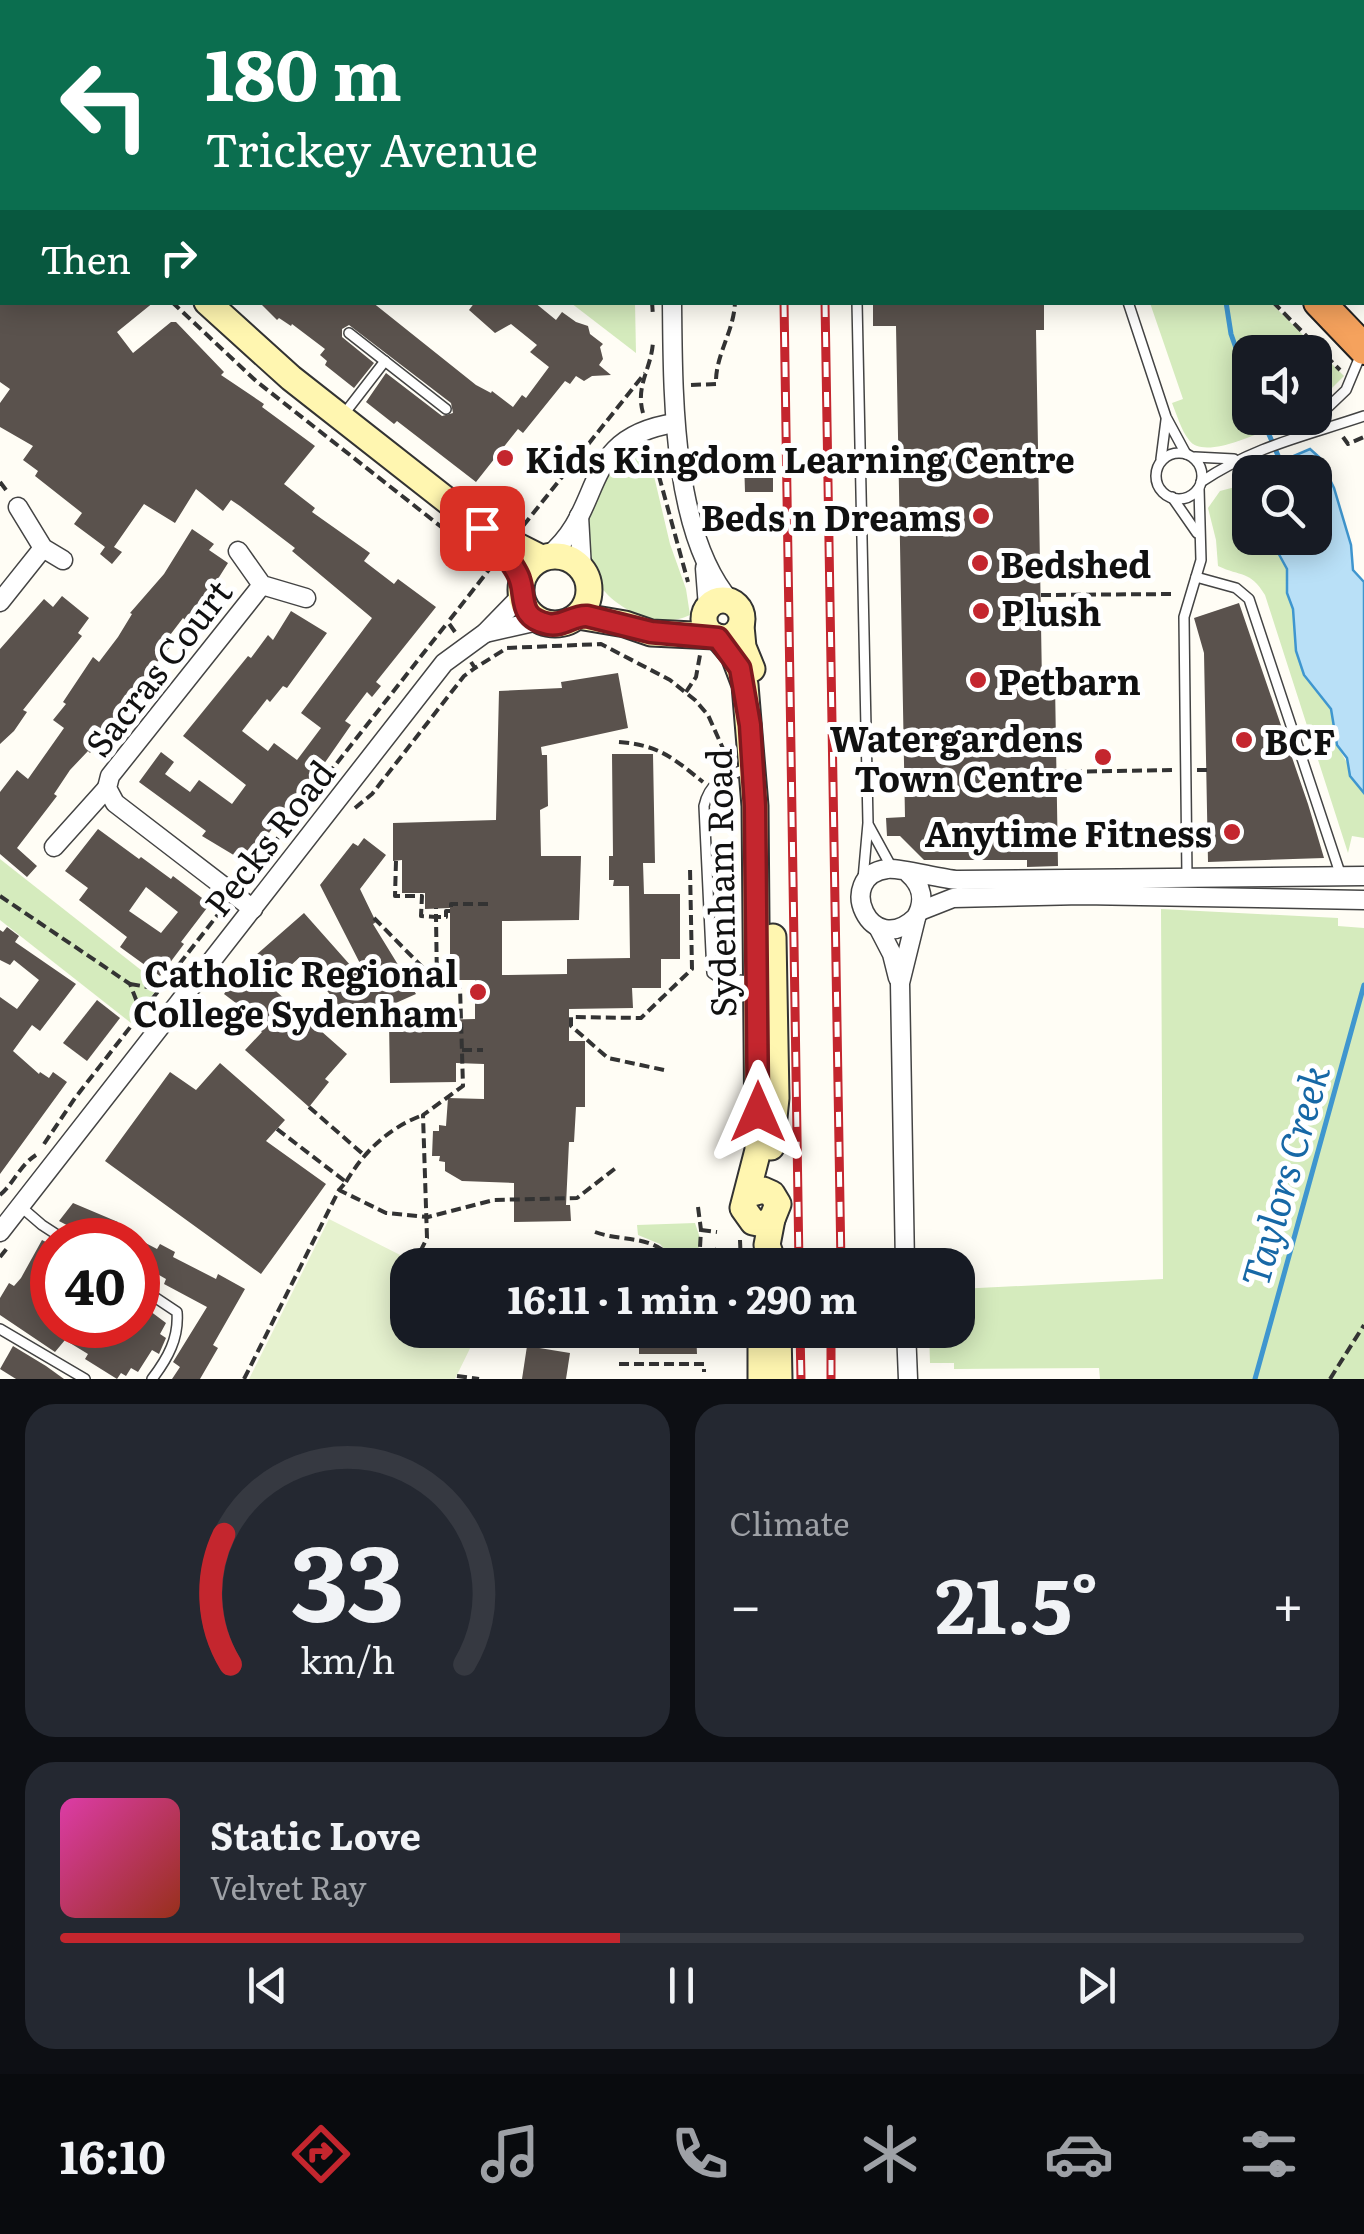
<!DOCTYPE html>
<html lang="en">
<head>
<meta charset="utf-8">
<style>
  body { margin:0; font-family:Literata,serif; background:#242831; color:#f1f3f6; height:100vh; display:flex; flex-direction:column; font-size:38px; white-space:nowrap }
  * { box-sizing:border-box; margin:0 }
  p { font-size:32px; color:#9ea1a6 }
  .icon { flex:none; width:55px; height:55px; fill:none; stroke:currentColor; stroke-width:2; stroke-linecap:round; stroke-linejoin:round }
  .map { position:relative; height:1379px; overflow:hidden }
  .side { display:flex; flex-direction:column; gap:25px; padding:25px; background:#0d0f14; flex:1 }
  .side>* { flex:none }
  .banner { position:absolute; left:0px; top:0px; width:1365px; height:305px; box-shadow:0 5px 25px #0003; background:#0b6e4f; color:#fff; overflow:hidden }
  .tools { position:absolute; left:1232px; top:335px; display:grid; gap:20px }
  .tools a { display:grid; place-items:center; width:100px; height:100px; border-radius:20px; background:#171b24; box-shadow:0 5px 25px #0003; font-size:50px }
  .speed { position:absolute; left:30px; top:1218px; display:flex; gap:20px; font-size:50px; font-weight:700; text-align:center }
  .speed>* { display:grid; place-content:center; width:130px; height:130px; border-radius:50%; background:#171b24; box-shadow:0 5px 25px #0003; line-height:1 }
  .speed .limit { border:15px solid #d22; background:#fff; color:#111 }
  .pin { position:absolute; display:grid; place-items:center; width:85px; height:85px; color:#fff; margin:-42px; border-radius:20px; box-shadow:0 5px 15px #0006 }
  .me { position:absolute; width:110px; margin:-55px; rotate:0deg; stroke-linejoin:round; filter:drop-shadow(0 0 8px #0008) }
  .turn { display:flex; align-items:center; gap:35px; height:210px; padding:0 40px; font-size:45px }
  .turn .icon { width:130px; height:130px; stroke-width:2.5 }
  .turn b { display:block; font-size:70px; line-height:85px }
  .then { display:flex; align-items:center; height:95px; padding:0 40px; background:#0003; gap:20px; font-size:38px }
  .big { font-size:75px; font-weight:700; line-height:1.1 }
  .side .card { flex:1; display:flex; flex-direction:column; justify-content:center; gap:15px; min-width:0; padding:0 35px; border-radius:30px; background:#242831 }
  .side .dial { align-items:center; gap:0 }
  .dial svg { height:260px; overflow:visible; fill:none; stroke:#363941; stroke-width:7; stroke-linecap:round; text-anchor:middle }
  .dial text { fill:#f1f3f6; stroke:none }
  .song { display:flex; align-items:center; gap:30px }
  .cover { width:120px; height:120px; border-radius:15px; background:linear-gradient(135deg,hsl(320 70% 55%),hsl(10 70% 35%)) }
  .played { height:10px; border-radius:5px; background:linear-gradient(90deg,#c4262e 45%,#363941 45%) }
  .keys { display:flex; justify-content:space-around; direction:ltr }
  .heat { display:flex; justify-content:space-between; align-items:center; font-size:55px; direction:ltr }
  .side .tiles { flex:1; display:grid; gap:25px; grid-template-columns:1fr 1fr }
  .card:last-child { grid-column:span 2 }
  .trip { position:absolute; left:390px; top:1248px; width:585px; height:100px; border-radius:30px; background:#171b24; box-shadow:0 5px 25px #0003; font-weight:700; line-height:100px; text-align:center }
  .dock { display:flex; height:160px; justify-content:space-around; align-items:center; background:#090b0e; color:#9ea1a6 }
  .dock .icon { width:70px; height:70px }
  .dock .active { color:#c4262e }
  .dock b { font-size:45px; color:#f1f3f6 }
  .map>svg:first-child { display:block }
  .green { fill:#d5ebbd }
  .pitch { fill:#e6f2cf }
  .water { fill:#b9e0f7; stroke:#3f96cf; stroke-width:2.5 }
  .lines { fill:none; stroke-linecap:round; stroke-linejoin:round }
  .stream { stroke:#3f96cf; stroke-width:5 }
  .building { fill:#5a524d; fill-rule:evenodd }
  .lane-casing { stroke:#444; stroke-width:12 }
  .street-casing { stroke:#444; stroke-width:21 }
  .secondary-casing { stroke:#333; stroke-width:29 }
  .highway-casing { stroke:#222; stroke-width:34 }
  .path { stroke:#333; stroke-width:4; stroke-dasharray:10 5; stroke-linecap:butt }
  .lane { stroke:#fff; stroke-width:9 }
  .street { stroke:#fff; stroke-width:18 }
  .secondary { stroke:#fff6b0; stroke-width:25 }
  .highway { stroke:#f5a25d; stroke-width:30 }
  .rail-casing { stroke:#c4262e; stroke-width:9 }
  .rail { stroke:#fff; stroke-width:5; stroke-dasharray:15; stroke-linecap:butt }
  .route-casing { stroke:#7f191e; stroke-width:25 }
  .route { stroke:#c4262e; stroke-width:18 }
  .poi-dot { fill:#c4262e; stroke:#fff; stroke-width:4 }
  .labels { text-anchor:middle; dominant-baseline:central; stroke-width:10; stroke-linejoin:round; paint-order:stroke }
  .poi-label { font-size:35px; font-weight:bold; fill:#111; stroke:#fff; text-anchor:start }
  .street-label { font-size:35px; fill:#111; stroke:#fff }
  .water-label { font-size:38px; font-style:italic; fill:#1768a6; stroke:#fff }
</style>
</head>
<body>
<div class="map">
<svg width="1364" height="1379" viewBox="0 0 1364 1379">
  <rect width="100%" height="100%" fill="#fffdf5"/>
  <g class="green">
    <polygon points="571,303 635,303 636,353"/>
    <path d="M1150 303H1271L1344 376 1315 405V352H1250V418H1293C1273 426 1205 463 1189 440 1181 430 1177 415 1172 403L1183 399Z"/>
    <path d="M646 442 670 544 686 589 690 615C675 622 660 622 645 617 619 608 599 592 590 566 576 523 603 457 646 442Z"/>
    <path d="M1250 483V538H1270L1288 569 1287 593 1293 609 1296 651 1305 675 1331 709 1337 745 1364 793V838L1352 836 1348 853 1265 595C1250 570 1241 577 1218 566L1216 540 1208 508 1220 491Z"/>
    <polygon points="0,859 160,985 131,1023 0,920"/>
    <polygon points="1161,909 1338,918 1338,926 1364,928 1364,1379 1100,1379 1099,1368 954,1369 954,1363 930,1363 929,1330 958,1330 958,1289 1163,1279"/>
    <polygon points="695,1223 700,1238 696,1265 678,1265 660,1244 638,1235 637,1225"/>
  </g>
  <polygon class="pitch" points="329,1219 420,1265 408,1265 408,1330 479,1330 455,1379 249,1379"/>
  <polygon class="water" points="1310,449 1319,457 1334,488 1351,545 1353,570 1364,582 1364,793 1350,776 1347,758 1337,745 1331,709 1304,675 1296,651 1293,609 1287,593 1287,569 1270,538 1315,538 1315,472 1256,472"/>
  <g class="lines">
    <g class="stream">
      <polyline points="1206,0 1207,2"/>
      <polyline points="1226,302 1231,334 1250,388"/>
      <polyline points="1262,418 1285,472"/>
      <polyline points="1255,1379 1364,985"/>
    </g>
  </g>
  <g class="building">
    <polygon points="0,302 154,302 117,332 133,353 171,322 176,322 224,372 221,375 264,404 262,407 315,446 284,484 315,508 312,512 370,553 364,561 394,584 398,579 436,607 376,682 381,686 372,697 367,692 345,721 351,725 326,761 301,795 298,793 247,863 202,836 206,831 139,782 161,752 174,762 165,774 190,792 199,780 232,804 246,785 183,736 248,656 251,658 268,635 273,640 291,611 327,633 287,688 283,686 270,702 267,699 242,731 268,751 274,743 297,760 321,728 301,713 372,618 292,551 295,548 240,506 231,500 223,511 196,489 175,523 144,504 114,547 122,552 112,564 100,554 105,547 74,524 82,513 35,476 38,471 23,460 33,446 0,427 0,403 10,389 0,382"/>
    <polygon points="259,302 372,302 476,385 491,393 492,391 513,407 522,395 526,398 549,367 530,352 537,345 511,324 495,333 469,310 475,302 534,302 556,320 562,312 576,322 588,326 590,334 603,344 600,347 603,359 599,365 611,375 592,376 584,381 576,376 570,384 565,381 523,433 518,429 476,482 397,421 394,424 366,402 386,373 442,416 453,413 451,403 349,325 342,329 342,337 374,363 354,388 325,365 327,361 320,355 325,349 292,324 291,326 279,318 277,320"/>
    <polygon points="873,302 1044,302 1044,330 1036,330 1042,683 1055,683 1058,866 1027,867 1027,860 924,860 900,836 887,836 886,818 905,817 896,326 873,326"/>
    <polygon points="744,459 761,459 761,465 773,465 773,492 745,492"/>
    <polygon points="192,529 214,544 209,550 228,563 204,601 186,621 183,618 164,643 170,647 134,689 138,692 90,753 88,751 70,770 54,794 57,796 17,848 37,866 27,877 0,854 0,792 17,770 28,779 64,728 53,720 66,704 63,702 93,657 99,662 118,637 132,614 130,613 164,574"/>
    <polygon points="62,596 89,618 78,633 82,636 23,710 27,712 14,731 0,744 0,649 44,599 53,607"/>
    <polygon points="1239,603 1308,804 1324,858 1208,862 1204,653 1194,618"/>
    <polygon points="618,673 628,728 541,747 542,755 547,755 548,806 540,810 541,856 581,856 579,920 502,921 502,975 567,974 567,959 630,958 629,886 613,886 614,880 609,880 609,856 613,856 612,754 653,754 655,863 643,863 644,894 680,894 680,959 661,959 661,988 632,988 633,1008 569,1009 569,1041 585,1041 585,1107 576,1107 574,1142 569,1142 566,1205 570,1205 571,1221 514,1222 514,1183 462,1181 445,1171 445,1162 439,1161 440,1156 432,1156 433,1131 439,1131 439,1125 446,1126 448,1098 484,1099 484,1064 456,1063 456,1082 390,1083 389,1021 475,1019 475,980 450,980 450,908 425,909 425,893 402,893 402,860 393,861 393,823 496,820 499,691 562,688 561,682"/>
    <path d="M98 829 139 859 141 857 171 879 173 876 210 904 181 942 184 944 160 976 120 947 127 937 79 900 88 888 65 871ZM146 887 178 912 161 933 129 911Z"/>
    <polygon points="364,838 386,855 360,889 376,922 373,924 416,994 380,1010 371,1008 364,1013 360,1008 348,1017 300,957 269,985 347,1054 325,1079 329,1082 309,1107 245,1050 262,1032 249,1020 253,1016 224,994 248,962 304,913 367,984 370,983 320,885 353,843 358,846"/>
    <polygon points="7,927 19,936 15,942 76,984 40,1031 32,1025 13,1051 39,1074 40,1072 49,1078 53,1072 67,1082 0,1174 0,997 17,1009 39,980 14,960 10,965 0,960 0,930 3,932"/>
    <polygon points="97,1000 120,1018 87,1061 63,1043"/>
    <polygon points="220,1063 285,1120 266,1141 326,1184 261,1274 105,1161 170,1072 196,1090"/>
    <polygon points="73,1203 118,1222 115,1227 157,1249 160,1244 175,1252 173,1257 216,1279 218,1274 245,1289 213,1345 218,1348 200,1379 172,1379 180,1367 173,1362 207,1307 164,1284 166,1279 138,1263 138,1240 95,1240 59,1221"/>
    <polygon points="42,1240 52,1245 52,1325 138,1325 138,1302 166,1323 160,1334 166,1338 159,1354 152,1350 138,1372 131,1368 126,1376 121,1373 117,1379 85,1359 88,1354 65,1340 55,1352 0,1315 0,1298 9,1283 14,1286 21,1278"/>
    <polygon points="622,1330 696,1330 697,1354 639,1354 639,1343 622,1343"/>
    <polygon points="13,1346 46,1366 64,1379 16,1379 0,1369"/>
    <polygon points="527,1346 570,1353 566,1379 522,1379"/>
  </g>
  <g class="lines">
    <defs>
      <g id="lane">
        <polyline points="33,2 35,0"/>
        <polyline points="0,40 2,37"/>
        <polyline points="857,302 868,823 863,879"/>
        <polyline points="1128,302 1166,417 1186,454"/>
        <polyline points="349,333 446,409"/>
        <polyline points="344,414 385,361"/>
        <polyline points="1302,432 1346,390 1361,354"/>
        <circle cx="1179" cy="476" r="23"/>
        <polyline points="1195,457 1234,459"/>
        <polyline points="1161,459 1166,420"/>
        <path d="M1201 482C1255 446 1305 436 1364 416"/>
        <polyline points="1172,497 1197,533"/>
        <polyline points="1196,577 1236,588 1249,599 1341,876"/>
        <path d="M748 768C726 777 710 780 704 806L712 973 721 979 754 981"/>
        <polyline points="869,826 892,868"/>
        <polyline points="1187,877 1184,617 1201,560 1199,488"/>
        <polyline points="20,1206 42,1225 65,1240"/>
        <path d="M138 1286 177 1312C179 1338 168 1358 152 1379"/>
        <polyline points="0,1329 85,1379"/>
      </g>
      <g id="street">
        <polyline points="681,2 682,0"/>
        <path d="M672 302C673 389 671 533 731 602"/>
        <polyline points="18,507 43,548 63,560"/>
        <polyline points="579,516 582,569"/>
        <polyline points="238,551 262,585 306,598"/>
        <path d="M548 556C607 508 577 438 675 423"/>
        <polyline points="705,568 708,607"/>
        <polyline points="0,602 43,548"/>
        <polyline points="485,633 538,621"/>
        <polyline points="54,847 107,788"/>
        <path d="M908 873C923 886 925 901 916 917 870 961 834 876 887 869 899 867 940 879 958 880L1364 876"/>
        <polyline points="253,909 115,803 107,788 110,776 262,585"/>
        <polyline points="920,911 953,898 1082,895 1364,900"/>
        <polyline points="878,927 892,954 898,978"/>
        <polyline points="0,1232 444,663 485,633 521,596"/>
        <polyline points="905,1265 900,983 916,918"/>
        <polyline points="906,1330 908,1379"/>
      </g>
      <g id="secondary">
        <polyline points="0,78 2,81"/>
        <polyline points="207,302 291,378 482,528 541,558"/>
        <circle cx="555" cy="590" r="34"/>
        <circle cx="723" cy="619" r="19"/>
        <polyline points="578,616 625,624 651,633 715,636"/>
        <polyline points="741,626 743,647 752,669"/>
        <polyline points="718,637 734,656 745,685 755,806 758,1150 743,1208 753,1222 763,1224 772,1219 778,1204 772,1194 763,1190 749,1194"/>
        <polyline points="771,1147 776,1098 773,937"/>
        <polyline points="772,1219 767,1245 774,1265"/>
        <polyline points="761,1330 761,1379"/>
        <polyline points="778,1330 779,1379"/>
      </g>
      <g id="highway">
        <polyline points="1008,0 1011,2"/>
        <polyline points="1068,0 1071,2"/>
        <polyline points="1362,276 1364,278"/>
        <polyline points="1319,302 1364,349"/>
      </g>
    </defs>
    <use href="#lane" class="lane-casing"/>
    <use href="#street" class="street-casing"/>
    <use href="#secondary" class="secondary-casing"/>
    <use href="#highway" class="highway-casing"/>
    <g class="path">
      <polyline points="650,0 650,2"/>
      <polyline points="732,0 732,2"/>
      <polyline points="937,0 940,2"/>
      <polyline points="953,0 956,2"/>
      <polyline points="971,0 975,2"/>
      <polyline points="967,2 967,0"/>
      <polyline points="0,116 2,118"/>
      <polyline points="172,302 256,381 491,566"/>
      <polyline points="652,302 653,316"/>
      <polyline points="1273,302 1340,370"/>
      <path d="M691 385 716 384C715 355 734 332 735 302"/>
      <path d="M643 413C635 385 652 368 653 341"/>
      <polyline points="1343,437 1348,444 1364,437"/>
      <polyline points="651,447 688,582"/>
      <polyline points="0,482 9,494"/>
      <polyline points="523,526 645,373"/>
      <polyline points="1041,595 1176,594"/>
      <polyline points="455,632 448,622 499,557"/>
      <polyline points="471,662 475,668 507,648 601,644 670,680 695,700 708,715 729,762"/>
      <polyline points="686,692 696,677 700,655"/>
      <path d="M619 742C659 745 673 758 703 782"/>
      <polyline points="1197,770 1208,770"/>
      <polyline points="1057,772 1172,770"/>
      <polyline points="355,808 372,794 464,676 475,668"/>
      <polyline points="396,861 395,896 422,896 421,916 436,917 436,908"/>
      <polyline points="244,881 448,622"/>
      <polyline points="0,896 130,984 142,1015"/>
      <polyline points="374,918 437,982 460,987 463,1086 423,1115 427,1238 415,1262"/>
      <polyline points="437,982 436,917 446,917 446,911 451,911 451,904 492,904"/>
      <polyline points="130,984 160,989"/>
      <polyline points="462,1050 483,1050"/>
      <polyline points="664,1070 608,1058 571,1026 571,1017 641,1018 692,969 690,868 693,868"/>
      <polyline points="309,1107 364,1155"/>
      <polyline points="277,1129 346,1182 339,1190"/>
      <polyline points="44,1144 75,1098 223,908"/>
      <path d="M346 1182C364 1151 390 1127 423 1115"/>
      <path d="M0 1195C15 1182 19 1166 36 1155"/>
      <polyline points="698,1207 701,1230 699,1265"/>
      <polyline points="701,1230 717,1232"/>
      <path d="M595 1232C624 1243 658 1233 675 1265"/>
      <polyline points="740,1240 741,1265"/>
      <polyline points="0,1257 8,1247"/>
      <polyline points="701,1265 717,1249"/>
      <polyline points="618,1342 619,1330"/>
      <polyline points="619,1364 704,1364 704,1372"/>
      <polyline points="457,1376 479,1379"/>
      <polyline points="244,1379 339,1190 386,1213 428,1217 494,1200 577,1198 617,1167"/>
      <polyline points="1330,1379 1364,1325"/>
    </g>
    <use href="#lane" class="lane"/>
    <use href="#street" class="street"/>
    <use href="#secondary" class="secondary"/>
    <use href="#highway" class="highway"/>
    <defs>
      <g id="rail">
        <polyline points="821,0 821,2"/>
        <polyline points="781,2 781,0"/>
        <polyline points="784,302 799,1265"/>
        <polyline points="825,302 841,1265"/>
        <polyline points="800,1330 801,1379"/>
        <polyline points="831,1330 831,1379"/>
      </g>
    </defs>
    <use href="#rail" class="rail-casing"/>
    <use href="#rail" class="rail"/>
  </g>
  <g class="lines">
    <defs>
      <path id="route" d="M482 528C491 535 517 568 520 580 526 598 518 618 548 624 563 627 573 615 587 616L651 632 718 638 740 668 750 725 755 806 758 1112"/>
    </defs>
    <use href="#route" class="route-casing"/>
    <use href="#route" class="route"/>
  </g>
  <g class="poi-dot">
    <circle cx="505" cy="458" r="10"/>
    <circle cx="981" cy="516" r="10"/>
    <circle cx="980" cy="563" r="10"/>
    <circle cx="981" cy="611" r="10"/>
    <circle cx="978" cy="680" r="10"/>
    <circle cx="1244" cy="740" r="10"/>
    <circle cx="1103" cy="757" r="10"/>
    <circle cx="1232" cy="832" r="10"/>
    <circle cx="478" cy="992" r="10"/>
  </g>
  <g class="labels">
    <g class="poi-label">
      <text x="525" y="458">Kids Kingdom Learning Centre</text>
      <text x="961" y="516" text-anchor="end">Beds n Dreams</text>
      <text x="1000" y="563">Bedshed</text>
      <text x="1001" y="611">Plush</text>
      <text x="998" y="680">Petbarn</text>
      <text x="1083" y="737" text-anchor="end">Watergardens<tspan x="1083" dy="40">Town Centre</tspan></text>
      <text x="1264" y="740">BCF</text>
      <text x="1212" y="832" text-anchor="end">Anytime Fitness</text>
      <text x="458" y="972" text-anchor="end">Catholic Regional<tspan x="458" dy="40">College Sydenham</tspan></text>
    </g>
    <g class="street-label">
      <text transform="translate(157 667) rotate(-52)">Sacras Court</text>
      <text transform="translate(268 837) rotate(-52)">Pecks Road</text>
      <text transform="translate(719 883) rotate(-91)">Sydenham Road</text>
    </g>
    <g class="water-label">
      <text transform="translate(1283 1175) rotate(-74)">Taylors Creek</text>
    </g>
  </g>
</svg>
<div class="tools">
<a><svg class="icon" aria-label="sound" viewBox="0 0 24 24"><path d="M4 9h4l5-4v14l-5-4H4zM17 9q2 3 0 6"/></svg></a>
<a><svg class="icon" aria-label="search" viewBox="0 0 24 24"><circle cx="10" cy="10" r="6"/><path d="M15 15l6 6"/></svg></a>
</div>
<div class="speed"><div class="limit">40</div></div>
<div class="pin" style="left:482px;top:528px;background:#d93025"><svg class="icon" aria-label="arrive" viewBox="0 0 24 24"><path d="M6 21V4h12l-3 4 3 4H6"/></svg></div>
<svg class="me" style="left:758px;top:1112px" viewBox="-20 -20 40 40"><path d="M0-17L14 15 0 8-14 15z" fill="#c4262e" stroke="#fff" stroke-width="4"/></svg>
<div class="trip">16:11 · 1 min · 290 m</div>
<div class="banner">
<div class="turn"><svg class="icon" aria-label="left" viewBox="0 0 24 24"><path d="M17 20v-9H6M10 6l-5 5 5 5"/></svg><div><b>180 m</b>Trickey Avenue</div></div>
<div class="then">Then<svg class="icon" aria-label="right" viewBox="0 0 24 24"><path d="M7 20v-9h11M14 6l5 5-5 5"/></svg></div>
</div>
</div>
<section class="side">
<div class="tiles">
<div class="card dial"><svg viewBox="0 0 100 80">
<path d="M14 69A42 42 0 1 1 86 69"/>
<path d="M14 69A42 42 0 0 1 12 29" stroke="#c4262e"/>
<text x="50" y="56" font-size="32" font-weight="700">33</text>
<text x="50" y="72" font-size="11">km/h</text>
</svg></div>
<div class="card"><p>Climate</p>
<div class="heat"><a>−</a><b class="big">21.5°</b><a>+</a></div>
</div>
<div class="card">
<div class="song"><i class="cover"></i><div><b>Static Love</b><p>Velvet Ray</p></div></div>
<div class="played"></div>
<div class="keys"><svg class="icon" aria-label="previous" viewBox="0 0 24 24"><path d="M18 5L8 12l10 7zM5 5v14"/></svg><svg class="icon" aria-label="pause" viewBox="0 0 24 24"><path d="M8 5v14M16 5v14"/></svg><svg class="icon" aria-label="next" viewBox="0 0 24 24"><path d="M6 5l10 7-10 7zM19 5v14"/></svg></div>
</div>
</div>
</section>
<nav class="dock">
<b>16:10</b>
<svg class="icon active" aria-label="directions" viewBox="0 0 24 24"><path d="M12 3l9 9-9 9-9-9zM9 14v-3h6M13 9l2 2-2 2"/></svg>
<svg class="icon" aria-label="music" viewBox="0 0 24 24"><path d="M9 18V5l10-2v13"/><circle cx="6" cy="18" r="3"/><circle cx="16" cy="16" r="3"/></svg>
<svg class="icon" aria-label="phone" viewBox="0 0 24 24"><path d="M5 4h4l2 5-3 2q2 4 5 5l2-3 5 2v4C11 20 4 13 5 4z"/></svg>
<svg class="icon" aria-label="climate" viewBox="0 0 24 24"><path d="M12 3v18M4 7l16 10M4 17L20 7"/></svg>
<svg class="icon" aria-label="car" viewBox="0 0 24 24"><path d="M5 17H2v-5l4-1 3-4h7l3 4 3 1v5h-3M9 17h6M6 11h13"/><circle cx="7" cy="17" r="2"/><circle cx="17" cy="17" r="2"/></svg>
<svg class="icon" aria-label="filters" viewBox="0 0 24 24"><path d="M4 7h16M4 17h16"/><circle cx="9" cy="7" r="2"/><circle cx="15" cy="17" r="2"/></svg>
</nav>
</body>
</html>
